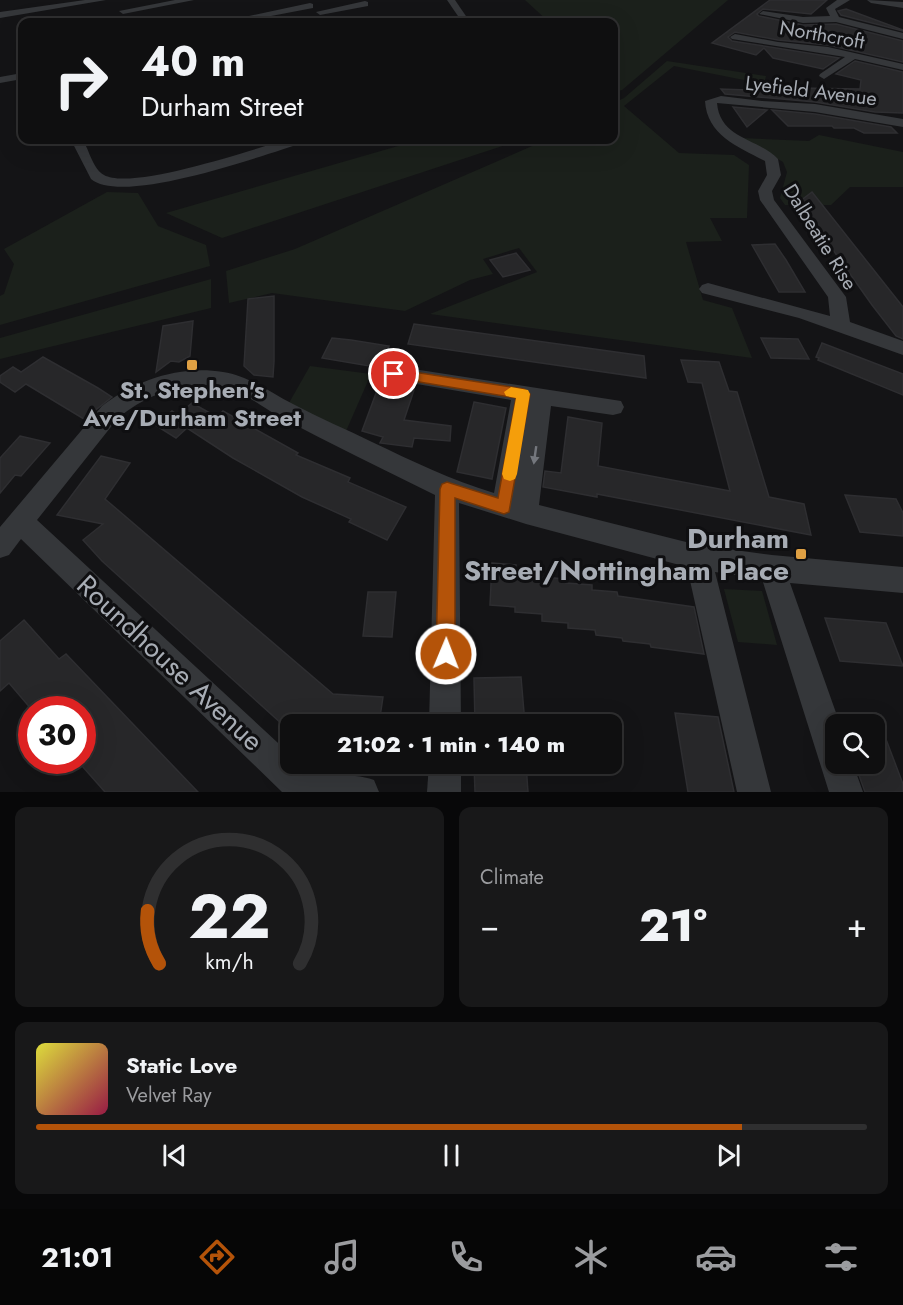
<!DOCTYPE html>
<html lang="en">
<head>
<meta charset="utf-8">
<style>
  body { margin:0; font-family:Jost,sans-serif; background:#181819; color:#f1f3f6; height:100vh; display:flex; flex-direction:column; font-size:22px; white-space:nowrap }
  * { box-sizing:border-box; margin:0 }
  p { font-size:20px; color:#9b9c9f }
  .icon { flex:none; width:33px; height:33px; fill:none; stroke:currentColor; stroke-width:2; stroke-linecap:round; stroke-linejoin:round }
  .map { position:relative; height:792px; overflow:hidden }
  .side { display:flex; flex-direction:column; gap:15px; padding:15px; background:#080809; flex:1 }
  .side>* { flex:none }
  .banner { position:absolute; left:18px; top:18px; width:600px; height:126px; border-radius:12px; box-shadow:0 6px 24px #0002,0 0 0 2px #2f2f30; background:#0f0f10; color:#f1f3f6; overflow:hidden }
  .fabs { position:absolute; left:825px; top:714px; display:grid; gap:12px }
  .fabs a { display:grid; place-items:center; width:60px; height:60px; border-radius:12px; background:#0f0f10; box-shadow:0 6px 24px #0002,0 0 0 2px #2f2f30; font-size:30px }
  .speed { position:absolute; left:18px; top:696px; display:flex; gap:12px; font-size:30px; font-weight:700; text-align:center }
  .speed>* { display:grid; place-content:center; width:78px; height:78px; border-radius:50%; background:#0f0f10; box-shadow:0 6px 24px #0002,0 0 0 2px #2f2f30; line-height:1 }
  .speed .limit { border:9px solid #d22; background:#fff; color:#111 }
  .pin { position:absolute; display:grid; place-items:center; width:51px; height:51px; color:#fff; margin:-26px; border:3px solid #fff; border-radius:50%; box-shadow:0 2px 6px #0007 }
  .me { position:absolute; width:66px; margin:-33px; rotate:1deg; stroke-linejoin:round; filter:drop-shadow(0 0 4px #0008) }
  .turn { display:flex; align-items:center; gap:21px; height:126px; padding:0 24px; font-size:27px }
  .turn .icon { width:78px; height:78px; stroke-width:2.5 }
  .turn b { display:block; font-size:42px; line-height:51px }
  .big { font-size:45px; font-weight:800; line-height:1.1 }
  .side .card { flex:1; display:flex; flex-direction:column; justify-content:center; gap:9px; min-width:0; padding:0 21px; border-radius:12px; background:#181819 }
  .side .dial { align-items:center; gap:0 }
  .dial svg { height:156px; overflow:visible; fill:none; stroke:#2f2f30; stroke-width:7; stroke-linecap:round; text-anchor:middle }
  .dial text { fill:#f1f3f6; stroke:none }
  .song { display:flex; align-items:center; gap:18px }
  .cover { width:72px; height:72px; border-radius:9px; background:linear-gradient(135deg,hsl(60 70% 55%),hsl(340 70% 35%)) }
  .played { height:6px; border-radius:3px; background:linear-gradient(90deg,#b45309 85%,#2f2f30 85%) }
  .keys { display:flex; justify-content:space-around; direction:ltr }
  .heat { display:flex; justify-content:space-between; align-items:center; font-size:33px; direction:ltr }
  .side .tiles { flex:1; display:grid; gap:15px; grid-template-columns:1fr 1fr }
  .card:last-child { grid-column:span 2 }
  .trip { position:absolute; left:280px; top:714px; width:342px; height:60px; border-radius:12px; background:#0f0f10; box-shadow:0 6px 24px #0002,0 0 0 2px #2f2f30; font-weight:800; line-height:60px; text-align:center }
  .tab-bar { display:flex; height:96px; justify-content:space-around; align-items:center; background:#060606; color:#9b9c9f }
  .tab-bar .icon { width:42px; height:42px }
  .tab-bar .on { color:#b45309 }
  .tab-bar b { font-size:27px; color:#f1f3f6 }
  .map>svg:first-child { display:block }
  .green { fill:#1b201b }
  .building { fill:#272729; stroke:#2e2e31; stroke-width:1.5 }
  .lines { fill:none; stroke-linecap:round; stroke-linejoin:round }
  .street { fill:#35373a; fill-rule:evenodd }
  .oneway { fill:#74777d }
  .route { fill:#b45309; stroke:#753606; stroke-width:1.5 }
  .slow { fill:#f59e0b }
  .poi-dot { fill:#dfa043; stroke:#0f0f11; stroke-width:2 }
  .labels { text-anchor:middle; dominant-baseline:central; stroke-width:6; stroke-linejoin:round; paint-order:stroke }
  .far-street-label { font-size:20px; fill:#a7acb4; stroke:#0f0f11 }
  .poi-label { font-size:24px; font-weight:bold; fill:#a7acb4; stroke:#0f0f11 }
  .near-poi-label { font-size:28px; font-weight:bold; fill:#a7acb4; stroke:#0f0f11; text-anchor:end }
  .near-street-label { font-size:28px; fill:#a7acb4; stroke:#0f0f11 }
</style>
</head>
<body>
<div class="map">
<svg width="903" height="792" viewBox="0 0 903 792">
  <rect width="100%" height="100%" fill="#141416"/>
  <g class="green">
    <polygon points="525,0 728,0 622,90 614,92 614,22 549,22"/>
    <polygon points="667,61 766,76 764,84 674,66 624,106 679,153 734,155 749,165 747,218 710,218 722,241 686,242 703,300 732,308 752,358 430,314 537,272 519,248 483,259 493,274 470,280 405,311 272,293 229,303 226,271 295,249 546,140 614,140 614,103 624,98"/>
    <polygon points="819,135 903,152 903,187 850,187 831,205 785,205 780,198 787,172 783,162 741,138 809,141"/>
    <polygon points="419,140 521,140 222,238 166,213"/>
    <polygon points="107,192 138,193 158,226 206,245 210,266 0,325 0,296 4,294 14,264 4,249"/>
    <polygon points="211,279 211,308 0,359 0,338"/>
    <polygon points="310,366 371,374 343,438 285,410"/>
    <polygon points="724,589 762,591 777,645 738,642"/>
  </g>
  <g class="building">
    <polygon points="770,0 827,0 811,14 763,9 757,14 759,16 803,25 836,24 903,41 903,62 828,45 778,40 735,32 728,37 732,41 839,58 823,69 773,58 764,48 756,55 712,43"/>
    <polygon points="846,9 903,30 903,31 841,15 838,11"/>
    <polygon points="855,61 903,72 903,113 875,112 815,102 725,94 721,89 804,92 800,88 860,89 861,80 836,74"/>
    <polygon points="733,107 767,110 747,127"/>
    <polygon points="772,110 815,114 891,127 897,133 864,133 854,128 834,128 832,126 788,126"/>
    <polygon points="812,192 903,307 903,339 896,336 872,305 799,202"/>
    <polygon points="775,244 786,260 805,292 779,292 752,245"/>
    <polygon points="516,253 530,270 503,277 490,260"/>
    <polygon points="274,296 274,361 273,377 254,375 244,366 248,299"/>
    <polygon points="193,321 190,356 179,362 171,361 156,372 163,326"/>
    <polygon points="414,324 644,356 646,378 408,344"/>
    <polygon points="332,338 351,340 389,346 381,368 322,358"/>
    <polygon points="761,338 798,339 809,359 771,358"/>
    <polygon points="822,343 903,374 903,395 818,360 819,358 816,357"/>
    <polygon points="43,357 98,388 112,397 84,419 26,384 15,392 0,382 0,376 13,367 21,372"/>
    <polygon points="681,360 719,362 729,391 737,392 769,497 804,504 811,535 597,494 597,497 543,487 545,471 561,473 568,417 602,423 598,466 730,491 702,383 688,382"/>
    <polygon points="379,385 414,390 404,420 451,426 450,441 414,438 412,447 380,443 383,437 362,431"/>
    <polygon points="474,402 506,408 492,479 457,472"/>
    <polygon points="192,403 217,417 223,411 298,453 296,455 350,478 348,482 406,507 387,540 349,522 351,519 302,497 233,458 187,428 176,438 155,425 172,411 178,415"/>
    <polygon points="20,436 50,443 21,476 15,475 0,493 0,458"/>
    <polygon points="101,456 130,463 105,499 333,694 383,697 379,724 282,724 102,561 83,540 103,524 57,515"/>
    <polygon points="845,495 896,499 903,513 903,536 860,532"/>
    <polygon points="492,563 516,565 516,569 541,571 541,577 566,579 566,583 592,585 592,590 617,592 618,596 694,607 704,654 651,647 650,644 623,641 622,638 596,635 595,630 568,628 568,623 542,621 542,614 515,612 515,607 490,605"/>
    <polygon points="368,592 396,592 392,637 363,636"/>
    <polygon points="825,618 886,623 903,666 840,661"/>
    <polygon points="24,620 59,659 66,654 198,792 105,792 82,766 82,710 32,708 32,710 9,683 0,691 0,641"/>
    <polygon points="521,677 525,724 475,724 474,678"/>
    <polygon points="675,713 718,717 734,792 688,792"/>
    <polygon points="874,713 876,713 903,784 903,792 865,792 855,764 874,764"/>
    <polygon points="474,764 526,764 528,792 475,792"/>
  </g>
  <g class="lines">
    <g class="street">
      <polygon points="85,0 106,0 0,18 0,12"/>
      <polygon points="175,0 194,0 123,14 119,11"/>
      <polygon points="447,0 455,0 470,22 462,22"/>
      <polygon points="837,0 850,0 835,9 839,17 903,33 903,39 836,22 803,23 759,14 763,11 803,17 830,16 826,8"/>
      <polygon points="867,0 903,2 903,8 871,3"/>
      <polygon points="365,1 368,2 368,6 320,15 316,12"/>
      <polygon points="310,3 313,4 313,8 239,22 235,19"/>
      <polygon points="735,34 778,42 828,47 903,64 903,70 855,59 824,79 819,76 820,74 845,57 732,39 730,37"/>
      <polygon points="22,73 22,79 0,83 0,77"/>
      <path d="M721 96 762 101 815 104 903 119V127L815 112 717 103C720 139 758 138 778 159L781 175 772 191 774 200 846 297 850 322 903 341V355L799 318 702 293 699 289 702 285 708 283 830 316 828 297 760 200 758 191 767 175 765 161C738 147 707 135 705 101Z"/>
      <path d="M71 140H83C89 150 93 169 104 175 132 191 253 149 286 140H304L303 143C263 155 123 206 91 179Z"/>
      <path d="M394 366 621 401 624 407 621 413 613 415 551 406 539 505 698 545 772 555 903 567V593L790 583 840 724H836V764H853L863 792H829L762 579 715 572 771 792H737L687 567 526 524 459 503 461 724H429L435 495C383 469 331 444 280 417 261 407 244 391 223 387 185 380 147 394 118 418L37 520 291 755V764H300C318 780 351 771 374 780L379 792H282L21 539 9 555 0 558V527L102 406C136 380 180 365 223 372 249 376 269 392 293 404 319 418 346 429 372 442 412 461 451 480 494 493L511 400 387 379 384 374 387 369Z"/>
      <polygon points="429,764 461,764 461,792 427,792"/>
    </g>
  </g>
  <defs><path id="oneway-solid" d="M-6-.8H1V-3.2L6.5 0L1 3.2V.8H-6Z" transform="scale(1.5)"/></defs>
  <use class="oneway" href="#oneway-solid" transform="translate(535 455) rotate(98)"/>
  <polygon class="route" points="394,369 524,389 530,394 509,512 504,514 455,498 455,654 452,660 446,663 439,660 436,654 440,489 442,484 447,482 498,498 516,398 389,377 387,374"/>
  <polygon class="slow" points="511,387 528,390 530,394 517,474 515,479 510,481 504,479 502,474 516,398 506,396 504,392"/>
  <g class="poi-dot">
    <rect x="186" y="359" width="12" height="12" rx="3"/>
    <rect x="795" y="548" width="12" height="12" rx="3"/>
  </g>
  <g class="labels">
    <g class="far-street-label">
      <text transform="translate(822 35) rotate(10)">Northcroft</text>
      <text transform="translate(811 91) rotate(7)">Lyefield Avenue</text>
      <text transform="translate(820 237) rotate(58)">Dalbeatie Rise</text>
    </g>
    <g class="poi-label">
      <text x="192" y="389">St. Stephen's<tspan x="192" dy="28">Ave/Durham Street</tspan></text>
    </g>
    <g class="near-poi-label">
      <text x="789" y="538">Durham<tspan x="789" dy="32">Street/Nottingham Place</tspan></text>
    </g>
    <g class="near-street-label">
      <text transform="translate(170 663) rotate(43)">Roundhouse Avenue</text>
    </g>
  </g>
</svg>
<div class="fabs">
<a><svg class="icon" aria-label="search" viewBox="0 0 24 24"><circle cx="10" cy="10" r="6"/><path d="M15 15l6 6"/></svg></a>
</div>
<div class="speed"><div class="limit">30</div></div>
<div class="pin" style="left:394px;top:374px;background:#d93025"><svg class="icon" aria-label="arrive" viewBox="0 0 24 24"><path d="M6 21V4h12l-3 4 3 4H6"/></svg></div>
<svg class="me" style="left:446px;top:654px" viewBox="-20 -20 40 40"><circle r="17" fill="#b45309" stroke="#fff" stroke-width="3"/><path d="M0-11L8 9 0 5-8 9z" fill="#fff"/></svg>
<div class="trip">21:02 · 1 min · 140 m</div>
<div class="banner">
<div class="turn"><svg class="icon" aria-label="right" viewBox="0 0 24 24"><path d="M7 20v-9h11M14 6l5 5-5 5"/></svg><div><b>40 m</b>Durham Street</div></div>
</div>
</div>
<section class="side">
<div class="tiles">
<div class="card dial"><svg viewBox="0 0 100 80">
<path d="M14 69A42 42 0 1 1 86 69"/>
<path d="M14 69A42 42 0 0 1 8 42" stroke="#b45309"/>
<text x="50" y="56" font-size="32" font-weight="700">22</text>
<text x="50" y="72" font-size="11">km/h</text>
</svg></div>
<div class="card"><p>Climate</p>
<div class="heat"><a>−</a><b class="big">21°</b><a>+</a></div>
</div>
<div class="card">
<div class="song"><i class="cover"></i><div><b>Static Love</b><p>Velvet Ray</p></div></div>
<div class="played"></div>
<div class="keys"><svg class="icon" aria-label="previous" viewBox="0 0 24 24"><path d="M18 5L8 12l10 7zM5 5v14"/></svg><svg class="icon" aria-label="pause" viewBox="0 0 24 24"><path d="M8 5v14M16 5v14"/></svg><svg class="icon" aria-label="next" viewBox="0 0 24 24"><path d="M6 5l10 7-10 7zM19 5v14"/></svg></div>
</div>
</div>
</section>
<nav class="tab-bar">
<b>21:01</b>
<svg class="icon on" aria-label="directions" viewBox="0 0 24 24"><path d="M12 3l9 9-9 9-9-9zM9 14v-3h6M13 9l2 2-2 2"/></svg>
<svg class="icon" aria-label="music" viewBox="0 0 24 24"><path d="M9 18V5l10-2v13"/><circle cx="6" cy="18" r="3"/><circle cx="16" cy="16" r="3"/></svg>
<svg class="icon" aria-label="phone" viewBox="0 0 24 24"><path d="M5 4h4l2 5-3 2q2 4 5 5l2-3 5 2v4C11 20 4 13 5 4z"/></svg>
<svg class="icon" aria-label="climate" viewBox="0 0 24 24"><path d="M12 3v18M4 7l16 10M4 17L20 7"/></svg>
<svg class="icon" aria-label="car" viewBox="0 0 24 24"><path d="M5 17H2v-5l4-1 3-4h7l3 4 3 1v5h-3M9 17h6M6 11h13"/><circle cx="7" cy="17" r="2"/><circle cx="17" cy="17" r="2"/></svg>
<svg class="icon" aria-label="filters" viewBox="0 0 24 24"><path d="M4 7h16M4 17h16"/><circle cx="9" cy="7" r="2"/><circle cx="15" cy="17" r="2"/></svg>
</nav>
</body>
</html>
